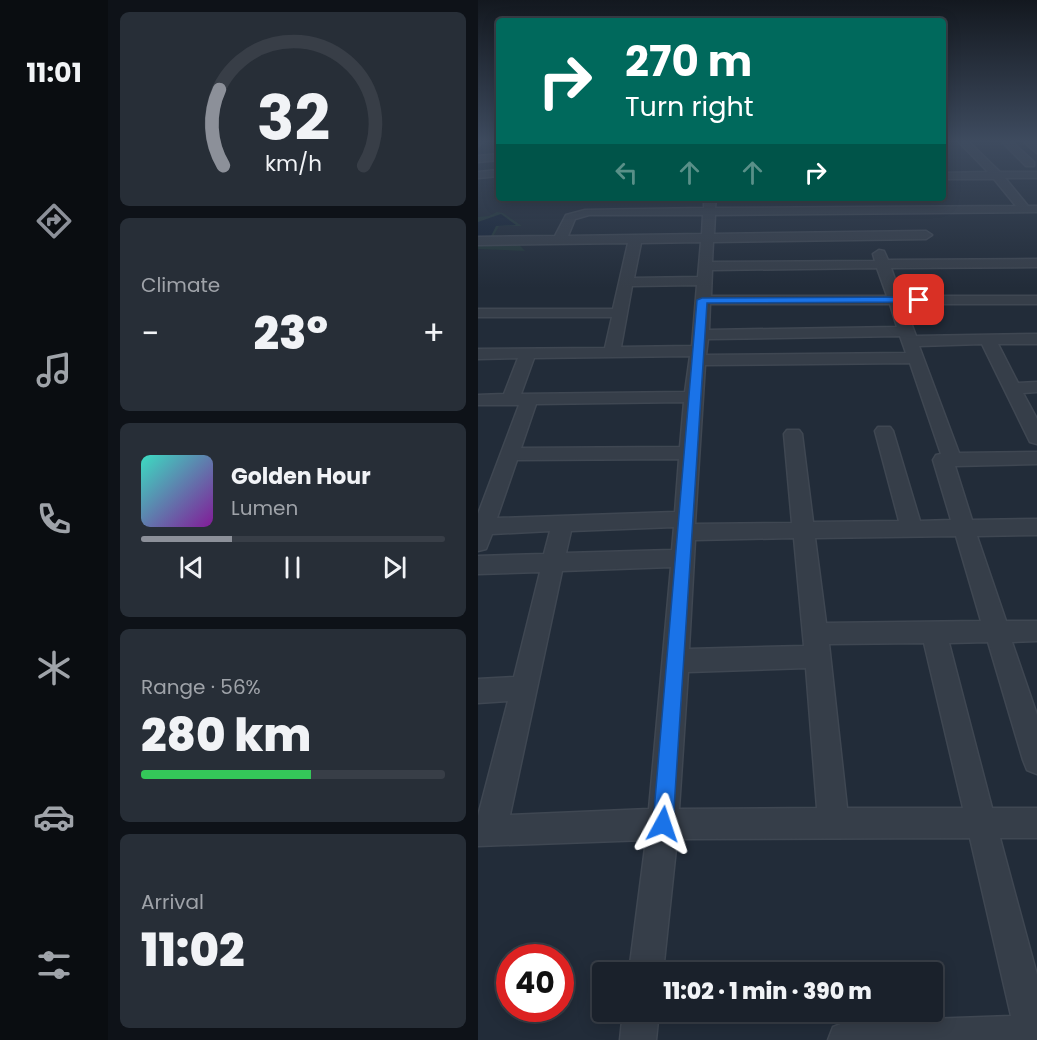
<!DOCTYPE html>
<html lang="en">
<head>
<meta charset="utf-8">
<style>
  body { margin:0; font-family:Poppins,sans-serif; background:#272e37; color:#f1f3f6; height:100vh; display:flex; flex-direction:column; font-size:22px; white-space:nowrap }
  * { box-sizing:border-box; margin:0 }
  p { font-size:20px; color:#9fa3a9 }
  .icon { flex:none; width:33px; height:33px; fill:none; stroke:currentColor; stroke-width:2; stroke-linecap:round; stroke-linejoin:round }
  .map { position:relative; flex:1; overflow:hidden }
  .details { display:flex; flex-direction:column; gap:12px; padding:12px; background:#0e1218; width:370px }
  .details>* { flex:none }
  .banner { position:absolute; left:18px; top:18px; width:450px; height:183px; border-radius:6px; box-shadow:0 3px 15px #0003,0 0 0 2px #383e47; background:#00695c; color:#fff; overflow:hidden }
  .speed { position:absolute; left:18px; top:944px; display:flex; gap:12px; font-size:30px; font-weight:700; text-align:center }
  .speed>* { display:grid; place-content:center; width:78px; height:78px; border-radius:50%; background:#1a212b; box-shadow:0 3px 15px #0003,0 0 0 2px #383e47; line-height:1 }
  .speed .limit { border:9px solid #d22; background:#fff; color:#111 }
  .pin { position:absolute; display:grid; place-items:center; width:51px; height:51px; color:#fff; margin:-26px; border-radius:12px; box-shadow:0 3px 9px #0006 }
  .me { position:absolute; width:66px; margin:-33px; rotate:5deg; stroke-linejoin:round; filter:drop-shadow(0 0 4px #0008) }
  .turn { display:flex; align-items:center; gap:21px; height:126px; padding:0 30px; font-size:27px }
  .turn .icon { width:78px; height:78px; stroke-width:2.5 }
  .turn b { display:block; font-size:42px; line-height:51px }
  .lanes { display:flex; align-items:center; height:57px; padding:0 30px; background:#0003; justify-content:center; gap:30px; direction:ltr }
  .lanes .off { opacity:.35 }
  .big { font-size:45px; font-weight:800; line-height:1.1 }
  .details .tile { flex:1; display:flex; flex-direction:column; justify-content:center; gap:9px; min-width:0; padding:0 21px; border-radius:9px; background:#272e37 }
  .details .dial { align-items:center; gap:0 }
  .dial svg { height:156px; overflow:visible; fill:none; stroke:#383e47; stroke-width:7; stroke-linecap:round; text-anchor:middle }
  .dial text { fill:#f1f3f6; stroke:none }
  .song { display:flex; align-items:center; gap:18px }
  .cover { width:72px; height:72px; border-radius:9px; background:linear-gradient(135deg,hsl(170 70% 55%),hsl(290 70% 35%)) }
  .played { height:6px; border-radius:3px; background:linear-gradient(90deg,#8c9099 30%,#383e47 30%) }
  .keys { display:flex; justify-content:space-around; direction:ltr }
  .heat { display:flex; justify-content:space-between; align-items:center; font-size:33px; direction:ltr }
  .charge { height:9px; border-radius:4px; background:linear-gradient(90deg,#34c759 56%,#383e47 0) }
  .trip { position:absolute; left:114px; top:962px; width:351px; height:60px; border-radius:6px; background:#1a212b; box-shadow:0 3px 15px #0003,0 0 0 2px #383e47; font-weight:800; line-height:60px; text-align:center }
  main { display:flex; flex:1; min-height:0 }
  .tab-bar { display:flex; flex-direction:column; width:108px; justify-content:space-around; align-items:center; background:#0a0d11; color:#9fa3a9 }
  .tab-bar .icon { width:42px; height:42px }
  .tab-bar .selected { color:#8c9099 }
  .tab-bar b { font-size:27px; color:#f1f3f6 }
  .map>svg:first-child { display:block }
  .green { fill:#24373a }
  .water { fill:#162336 }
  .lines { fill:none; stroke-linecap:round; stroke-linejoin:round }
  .minor-casing { stroke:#3f4752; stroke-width:3 }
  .minor { fill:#363e49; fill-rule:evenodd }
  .route { fill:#1a73e8; stroke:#114b97; stroke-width:1.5 }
</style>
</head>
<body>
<main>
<nav class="tab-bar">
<b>11:01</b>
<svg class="icon selected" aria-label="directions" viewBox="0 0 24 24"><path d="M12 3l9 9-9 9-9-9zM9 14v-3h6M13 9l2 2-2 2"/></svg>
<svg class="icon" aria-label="music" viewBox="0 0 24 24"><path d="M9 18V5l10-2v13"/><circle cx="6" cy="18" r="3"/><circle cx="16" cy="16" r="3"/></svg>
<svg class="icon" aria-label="phone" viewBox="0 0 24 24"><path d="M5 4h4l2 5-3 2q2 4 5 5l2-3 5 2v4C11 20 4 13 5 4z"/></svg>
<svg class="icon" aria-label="climate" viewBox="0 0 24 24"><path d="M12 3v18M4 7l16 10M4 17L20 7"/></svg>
<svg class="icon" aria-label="car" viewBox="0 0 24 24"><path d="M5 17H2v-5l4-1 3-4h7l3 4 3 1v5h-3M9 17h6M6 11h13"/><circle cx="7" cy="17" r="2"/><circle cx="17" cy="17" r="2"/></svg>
<svg class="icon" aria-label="filters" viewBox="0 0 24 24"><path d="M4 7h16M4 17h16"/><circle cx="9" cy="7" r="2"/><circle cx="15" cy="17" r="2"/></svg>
</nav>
<section class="details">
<div class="tile dial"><svg viewBox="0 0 100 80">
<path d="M14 69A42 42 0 1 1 86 69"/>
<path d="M14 69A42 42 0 0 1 12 30" stroke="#8c9099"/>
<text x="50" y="56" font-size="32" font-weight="700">32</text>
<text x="50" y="72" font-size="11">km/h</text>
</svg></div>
<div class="tile"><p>Climate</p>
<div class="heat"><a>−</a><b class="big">23°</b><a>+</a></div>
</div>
<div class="tile">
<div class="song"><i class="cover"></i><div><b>Golden Hour</b><p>Lumen</p></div></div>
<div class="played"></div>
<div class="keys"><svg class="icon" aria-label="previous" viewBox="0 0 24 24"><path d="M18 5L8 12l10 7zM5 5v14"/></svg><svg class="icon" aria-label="pause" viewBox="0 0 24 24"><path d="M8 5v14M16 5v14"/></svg><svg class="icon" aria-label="next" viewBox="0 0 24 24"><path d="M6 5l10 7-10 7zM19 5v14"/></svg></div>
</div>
<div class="tile"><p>Range · 56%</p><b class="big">280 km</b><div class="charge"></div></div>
<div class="tile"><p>Arrival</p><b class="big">11:02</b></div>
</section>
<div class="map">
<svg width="559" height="1040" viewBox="0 0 559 1040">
  <rect width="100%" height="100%" fill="#222c39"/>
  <polygon class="green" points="19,212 25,213 44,226 21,226 16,235 34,237 47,251 0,249 0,217 11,216"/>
  <polygon class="water" points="23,214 38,225 18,226 13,236 0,238 0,222"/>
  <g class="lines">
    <defs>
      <g id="minor">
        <polygon points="0,142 5,142 0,146"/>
        <path d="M481 142H491L522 172H559V178H527L550 206H559V212L237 215 236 234 448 231 454 235 448 239 235 242 234 262 397 261 395 254 401 250 406 251 410 260 559 259V267L413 268 423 296H559V304H426L438 336 559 334V344H520L540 383 559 382V392L545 393 559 419V444L552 442 550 438 504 344 441 346 481 453 559 452V464L477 466 494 520 559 519V535L499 536 528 621H559V641L534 642 559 715V774L549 770 545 760 510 642 471 643 514 808H559V838H522L559 975V1040H350L355 1027 368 1022 533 1016 492 838 199 839 185 972H151L168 840 0 846V816L30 701 0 703V679L36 677 62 572 0 574V556L66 554 72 531 14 534 8 549 0 551V514L41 405H0V395L26 394 40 358 0 359V349L127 348 134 317H0V309H135L150 243 0 245V237L77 236 88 215 107 210 226 208V198H238L237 208 538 206 516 179H465V173L510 172ZM111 215H225L224 234 90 236 97 219ZM223 242 220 277 156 278 163 243ZM399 268 409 296H233L234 270ZM219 285 214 346 143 347 154 286ZM232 304H412L419 327 231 330ZM422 336 428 353 228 355 230 339ZM212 356 207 392 43 394 56 358ZM432 363 463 454 458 455 455 460 473 520 442 521 415 431 412 427H400L397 431 421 521 335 522 324 434 321 430H309L306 434 314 523 217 524 227 365ZM206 402 202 447 43 448 58 404ZM201 459 197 512 19 518 39 460ZM196 527 194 550 88 553 93 531ZM478 536 503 621 348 623 337 538ZM316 538 326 646 211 649 217 540ZM193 567 171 809 32 815 84 571ZM446 643 485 808H369L351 644ZM328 668 339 808 201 809 210 672Z"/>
        <polygon points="524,142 534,142 556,162 556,166 548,166"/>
        <polygon points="546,142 556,142 559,145 559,153"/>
        <polygon points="21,154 21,160 0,162 0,156"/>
        <polygon points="21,170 21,176 0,178 0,172"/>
        <polygon points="145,1011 181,1011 178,1040 142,1040"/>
      </g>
    </defs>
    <use href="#minor" class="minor-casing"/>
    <use href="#minor" class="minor"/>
  </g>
  <linearGradient id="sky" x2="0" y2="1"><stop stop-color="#13181f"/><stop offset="0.49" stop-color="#3e4b5f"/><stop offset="1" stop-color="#3e4b5f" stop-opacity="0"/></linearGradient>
  <rect width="559" height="288" fill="url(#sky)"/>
  <polygon class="route" points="441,297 444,298 444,302 229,303 195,824 192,831 185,834 178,831 175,824 219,300 224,298"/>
</svg>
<div class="speed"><div class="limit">40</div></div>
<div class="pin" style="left:441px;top:300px;background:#d93025"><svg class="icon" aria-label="arrive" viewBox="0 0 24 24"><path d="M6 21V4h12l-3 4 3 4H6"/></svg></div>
<svg class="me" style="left:185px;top:824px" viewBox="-20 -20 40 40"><path d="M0-17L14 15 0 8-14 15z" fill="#1a73e8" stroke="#fff" stroke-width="4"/></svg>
<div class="trip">11:02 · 1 min · 390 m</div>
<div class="banner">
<div class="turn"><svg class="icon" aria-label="right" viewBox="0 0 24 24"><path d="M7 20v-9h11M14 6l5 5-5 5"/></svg><div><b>270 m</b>Turn right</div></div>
<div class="lanes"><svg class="icon off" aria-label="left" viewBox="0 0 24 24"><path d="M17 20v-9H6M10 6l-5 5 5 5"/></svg><svg class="icon off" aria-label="ahead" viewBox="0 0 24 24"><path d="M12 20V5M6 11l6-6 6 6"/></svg><svg class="icon off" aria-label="ahead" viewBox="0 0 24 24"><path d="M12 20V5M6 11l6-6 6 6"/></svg><svg class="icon" aria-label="right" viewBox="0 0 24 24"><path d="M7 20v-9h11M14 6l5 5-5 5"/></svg></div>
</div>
</div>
</main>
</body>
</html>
